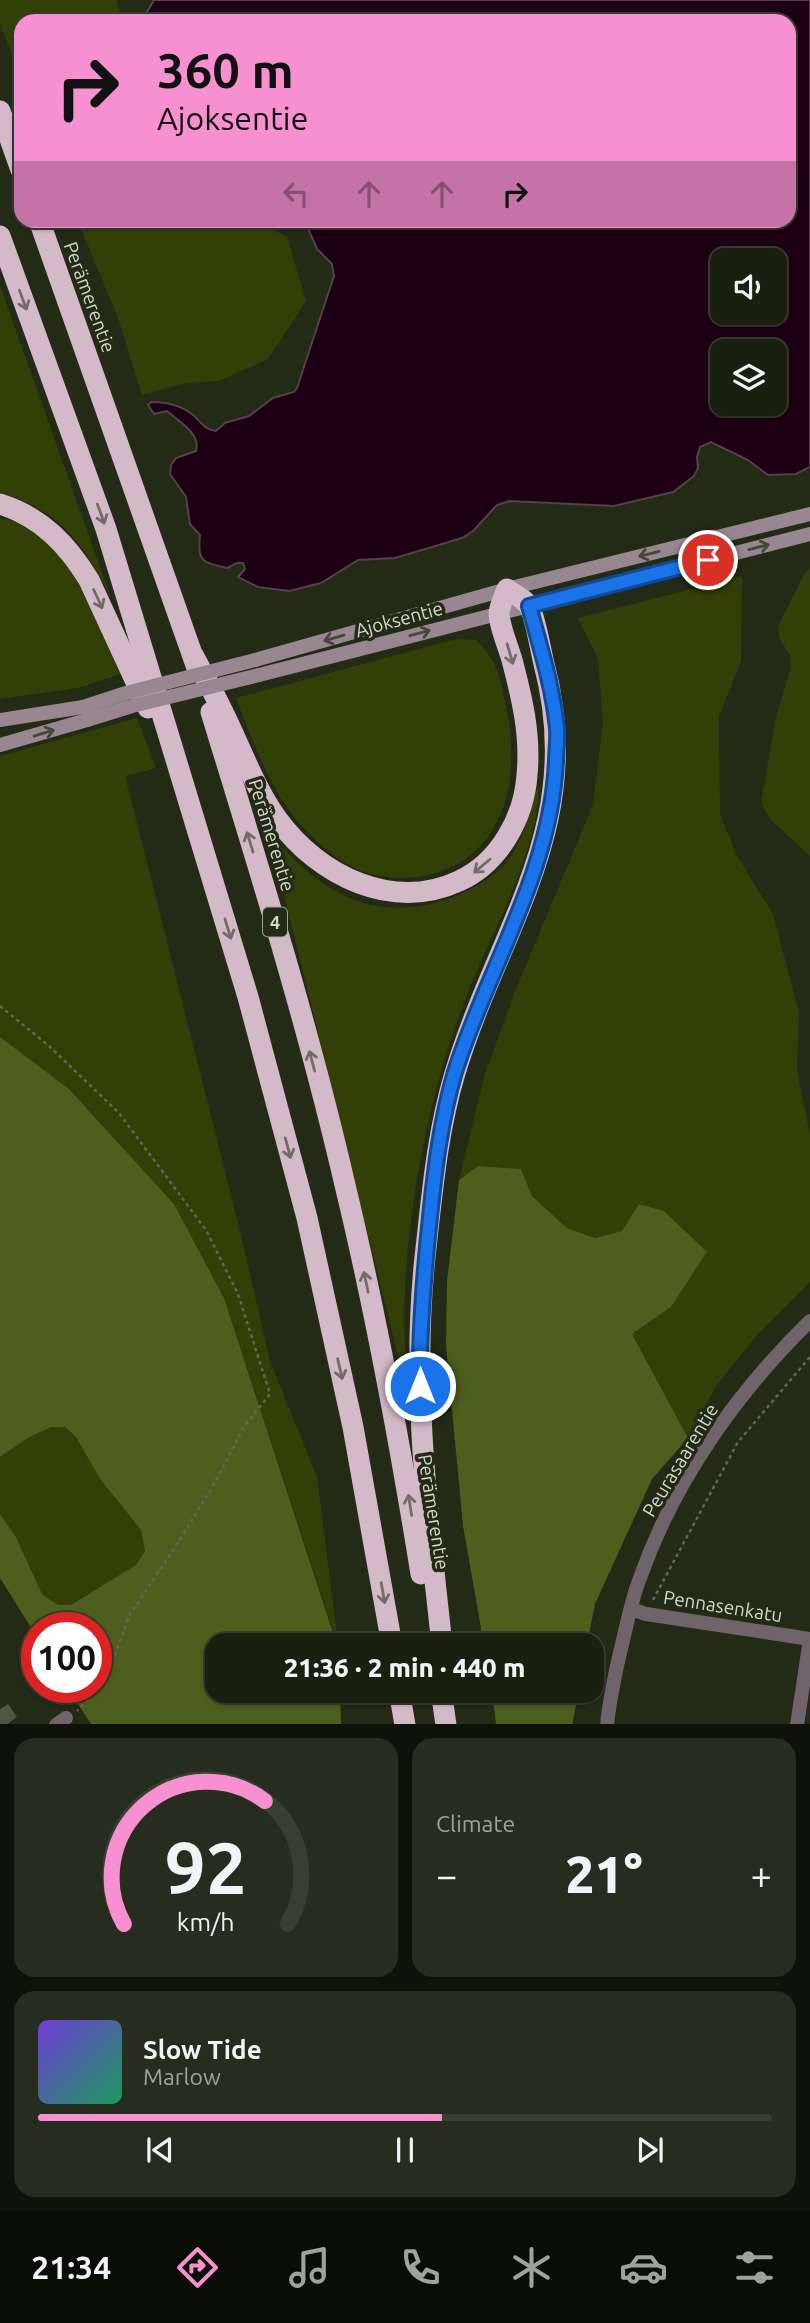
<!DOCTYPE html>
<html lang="en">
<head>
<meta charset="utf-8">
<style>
  body { margin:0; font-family:Ubuntu,sans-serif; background:#272d1e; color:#f1f3f6; height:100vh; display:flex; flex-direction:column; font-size:26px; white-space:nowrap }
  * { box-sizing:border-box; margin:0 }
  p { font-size:23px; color:#9fa39f }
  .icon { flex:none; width:38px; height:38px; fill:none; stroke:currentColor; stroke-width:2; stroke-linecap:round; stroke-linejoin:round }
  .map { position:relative; height:1724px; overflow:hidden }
  .drawer { display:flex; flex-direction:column; gap:14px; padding:14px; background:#0e1209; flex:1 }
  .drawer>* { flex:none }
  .hud { position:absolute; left:14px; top:14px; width:782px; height:214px; border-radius:21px; box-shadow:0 2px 5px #0004,0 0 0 2px #383e30; background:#f690d0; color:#111; overflow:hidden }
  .controls { position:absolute; left:710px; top:248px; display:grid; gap:14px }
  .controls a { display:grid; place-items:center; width:77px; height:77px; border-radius:14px; background:#1a2010; box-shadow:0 2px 5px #0004,0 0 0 2px #383e30; font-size:35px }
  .speed { position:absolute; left:21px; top:1612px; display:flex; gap:14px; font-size:35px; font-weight:700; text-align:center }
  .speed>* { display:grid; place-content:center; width:91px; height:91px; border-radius:50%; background:#1a2010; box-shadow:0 2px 5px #0004,0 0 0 2px #383e30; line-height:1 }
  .speed .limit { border:10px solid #d22; background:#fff; color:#111 }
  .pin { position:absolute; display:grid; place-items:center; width:60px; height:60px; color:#fff; margin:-30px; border:4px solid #fff; border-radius:50%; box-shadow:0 2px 7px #0007 }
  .me { position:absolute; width:77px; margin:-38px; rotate:0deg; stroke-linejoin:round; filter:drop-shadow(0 0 5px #0008) }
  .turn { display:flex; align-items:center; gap:24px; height:147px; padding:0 28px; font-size:32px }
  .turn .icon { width:91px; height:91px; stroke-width:2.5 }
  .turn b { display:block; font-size:49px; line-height:60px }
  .lanes { display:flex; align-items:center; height:66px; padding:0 28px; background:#0003; justify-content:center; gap:35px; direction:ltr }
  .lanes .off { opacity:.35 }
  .big { font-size:52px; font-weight:800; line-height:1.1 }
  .drawer .widget { flex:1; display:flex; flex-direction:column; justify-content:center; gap:10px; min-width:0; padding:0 24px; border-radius:21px; background:#272d1e }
  .drawer .dial { align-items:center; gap:0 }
  .dial svg { height:182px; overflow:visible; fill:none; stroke:#383e30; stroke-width:7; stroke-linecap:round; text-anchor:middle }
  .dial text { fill:#f1f3f6; stroke:none }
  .song { display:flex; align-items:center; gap:21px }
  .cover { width:84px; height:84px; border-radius:10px; background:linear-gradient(135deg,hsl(260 70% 55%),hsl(150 70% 35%)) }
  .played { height:7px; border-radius:4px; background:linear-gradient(90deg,#f690d0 55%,#383e30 55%) }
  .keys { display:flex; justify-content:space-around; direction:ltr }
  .heat { display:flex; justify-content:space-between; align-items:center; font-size:38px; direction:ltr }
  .drawer .tiles { flex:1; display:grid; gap:14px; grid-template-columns:1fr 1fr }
  .widget:last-child { grid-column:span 2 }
  .trip { position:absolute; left:205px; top:1633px; width:399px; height:70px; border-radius:21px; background:#1a2010; box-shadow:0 2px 5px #0004,0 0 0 2px #383e30; font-weight:800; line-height:70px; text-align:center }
  .tabs { display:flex; height:112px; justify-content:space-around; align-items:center; background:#0a0d06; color:#9fa39f }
  .tabs .icon { width:49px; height:49px }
  .tabs .active { color:#f690d0 }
  .tabs b { font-size:32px; color:#f1f3f6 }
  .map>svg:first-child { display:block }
  .green { fill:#324008 }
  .forest { fill:#4d5f1c }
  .water { fill:#1d0013; stroke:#54414a; stroke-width:2; fill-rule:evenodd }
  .building { fill:#4f5641 }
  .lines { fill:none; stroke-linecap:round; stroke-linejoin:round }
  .path { stroke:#616756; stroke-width:2.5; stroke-dasharray:3.5 3.5; stroke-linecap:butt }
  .minor { stroke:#6f646a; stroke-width:14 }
  .tertiary { stroke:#6f646a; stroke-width:14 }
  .secondary { stroke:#988790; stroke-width:14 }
  .motorway { stroke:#d4bac9; stroke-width:21 }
  .secondary-bridge { stroke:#988790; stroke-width:14 }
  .oneway { stroke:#736b67 }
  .oneway2 { stroke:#46463b }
  .route-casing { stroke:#114b97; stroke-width:18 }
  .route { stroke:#1a73e8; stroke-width:12 }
  .labels { text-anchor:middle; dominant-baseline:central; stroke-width:7; stroke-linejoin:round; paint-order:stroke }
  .shield { fill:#232a16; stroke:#9fa495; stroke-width:2 }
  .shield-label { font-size:18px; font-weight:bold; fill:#d4d8cc }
  .street-label { font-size:19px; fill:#d4d8cc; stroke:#232a16 }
</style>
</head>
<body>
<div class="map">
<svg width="810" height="1725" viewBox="0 0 810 1725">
  <rect width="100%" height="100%" fill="#232a16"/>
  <g class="green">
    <polygon points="0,0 117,0 121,21 21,21 21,78 0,24"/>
    <polygon points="78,221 259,221 287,237 306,301 268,359 219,381 186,383 142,395 118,318"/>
    <path d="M0 286 110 595C80 540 62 512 0 492Z"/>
    <path d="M0 518C64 525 99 624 120 674L78 688 0 699Z"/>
    <polygon points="810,568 810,856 770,819 761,803 776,717 791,667 790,656 779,637 778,626 804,575"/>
    <polygon points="742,576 741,661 719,716 720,814 737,856 773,914 799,1013 797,1071 810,1134 810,1282 757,1335 716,1386 688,1438 632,1334 671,1307 707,1252 664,1211 639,1204 623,1231 595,1238 567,1228 532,1196 521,1169 478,1166 459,1180 484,1077 516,989 593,805 603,723 598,659 578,618"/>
    <path d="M456 639 476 640C498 661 500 678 506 707 515 748 515 799 489 835 462 875 404 888 360 870 335 860 311 838 294 817 268 784 251 736 236 698Z"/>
    <polygon points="137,718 156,768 125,776 239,1227 270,1361 317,1477 338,1645 224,1298 174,1204 69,1089 0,1037 0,756"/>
    <path d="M538 785C543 844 486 943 465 1000 436 1077 418 1155 409 1237 405 1278 402 1317 406 1358L399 1360 270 838 273 836C321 896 381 926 456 896 479 886 502 873 514 851 526 831 532 807 538 785Z"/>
    <polygon points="51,1427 65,1427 76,1437 100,1479 141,1530 145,1552 136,1565 116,1577 71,1605 58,1605 42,1594 16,1537 0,1514 0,1457 28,1438"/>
  </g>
  <g class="forest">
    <polygon points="0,1037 69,1089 174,1204 224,1298 337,1645 217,1645 217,1690 340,1691 341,1724 91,1724 67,1687 96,1687 96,1628 37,1628 37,1637 0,1578 0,1514 16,1537 42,1594 58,1605 71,1605 116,1577 136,1565 145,1551 141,1530 100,1479 76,1437 65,1427 51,1427 28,1438 0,1457"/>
    <polygon points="478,1166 521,1169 532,1196 567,1228 595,1238 622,1231 639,1204 664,1211 707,1252 671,1307 632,1334 688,1438 652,1479 595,1604 587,1645 484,1645 463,1526 446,1346 447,1281 459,1180"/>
    <polygon points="492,1691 492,1690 579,1691 572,1725 496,1724"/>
  </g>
  <path class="water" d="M154 0H810V467L796 474 768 475 748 460 711 442 700 447 697 457 698 468 694 476 673 492 614 506 509 501 497 505 473 531 462 538 395 558 358 560 321 583 289 591 258 587 238 577 245 569 243 563H237L227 568C202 562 197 562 200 535L190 524 186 497 170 474 171 465 176 458 196 451C201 433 179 422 167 411L154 414 148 405 151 402C166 402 181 405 193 415 202 423 204 429 216 431L225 423 249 416 273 398 294 392 297 388 334 276 332 264 317 249 305 221 789 220V21H146V14ZM723 261H775V313H723ZM723 352H775V404H723Z"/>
  <polygon class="building" points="8,1704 17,1717 6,1725 0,1725 0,1709"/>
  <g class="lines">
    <g class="path">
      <polyline points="0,1006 49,1046 119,1113 206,1230 238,1294 270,1394 244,1427 214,1484 173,1551 130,1614 108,1674 98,1688 77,1711"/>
      <polyline points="653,1600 738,1442 810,1357"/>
    </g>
    <g class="minor">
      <polyline points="631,1609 646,1614 810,1639"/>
      <polyline points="56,1725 66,1718"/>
      <polyline points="797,1725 810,1639"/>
    </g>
    <path class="tertiary" d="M607 1725C610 1696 616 1669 623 1640 628 1620 632 1598 640 1578 674 1481 737 1392 810 1321"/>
    <g class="secondary">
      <polyline points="255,660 507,589 810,514"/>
      <polyline points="259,675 810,534"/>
      <polyline points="0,720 83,707"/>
      <polyline points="0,745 87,720"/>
    </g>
    <g class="motorway">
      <polyline points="0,111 21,170"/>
      <polyline points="39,220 197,668"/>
      <polyline points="0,236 106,529 248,997 307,1218 353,1427 392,1645"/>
      <path d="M0 504C41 517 67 544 89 580L148 708"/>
      <path d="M193 655C203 674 214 693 223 712 241 748 254 787 278 820 319 876 393 912 459 881 499 863 524 818 527 775 531 735 522 698 512 660 508 646 500 628 499 614 499 606 505 596 507 589 513 594 525 599 529 606 535 615 541 652 544 664 587 826 499 927 455 1073 437 1133 432 1195 425 1257 411 1388 428 1515 442 1645"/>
      <path d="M211 712C259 868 308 1025 345 1185 376 1313 400 1444 421 1574"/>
      <polyline points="399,1690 405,1725"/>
      <polyline points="441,1690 446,1725"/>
    </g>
    <g class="secondary-bridge">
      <polyline points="83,707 126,693 255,660"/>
      <polyline points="87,720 132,706 259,675"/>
    </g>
  </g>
  <defs><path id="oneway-shaft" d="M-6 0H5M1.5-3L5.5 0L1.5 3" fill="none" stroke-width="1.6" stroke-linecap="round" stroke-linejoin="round" transform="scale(1.75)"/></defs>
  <g class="oneway">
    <use href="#oneway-shaft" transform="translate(23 300) rotate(70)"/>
    <use href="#oneway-shaft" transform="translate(101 514) rotate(70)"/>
    <use href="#oneway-shaft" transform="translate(98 599) rotate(65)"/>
    <use href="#oneway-shaft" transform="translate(510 654) rotate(74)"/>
    <use href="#oneway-shaft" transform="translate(250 842) rotate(-107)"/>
    <use href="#oneway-shaft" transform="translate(482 866) rotate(140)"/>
    <use href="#oneway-shaft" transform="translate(228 929) rotate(73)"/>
    <use href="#oneway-shaft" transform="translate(312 1061) rotate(-105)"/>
    <use href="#oneway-shaft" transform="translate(288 1148) rotate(75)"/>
    <use href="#oneway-shaft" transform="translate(366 1282) rotate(-102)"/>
    <use href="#oneway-shaft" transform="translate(340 1369) rotate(77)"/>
    <use href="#oneway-shaft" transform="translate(410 1505) rotate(-99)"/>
    <use href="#oneway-shaft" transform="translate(383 1593) rotate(80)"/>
  </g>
  <g class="oneway2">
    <use href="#oneway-shaft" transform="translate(759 547) rotate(-14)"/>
    <use href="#oneway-shaft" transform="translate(649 554) rotate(166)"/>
    <use href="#oneway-shaft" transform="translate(420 633) rotate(-15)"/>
    <use href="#oneway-shaft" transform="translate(334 638) rotate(164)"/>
    <use href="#oneway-shaft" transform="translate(44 733) rotate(-17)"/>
  </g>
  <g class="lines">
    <defs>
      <path id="route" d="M420 1386C419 1330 424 1273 430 1217 435 1168 441 1119 455 1072 488 967 551 873 556 761 556 751 558 740 557 729 553 687 540 646 529 606L708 560"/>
    </defs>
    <use href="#route" class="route-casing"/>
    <use href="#route" class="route"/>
  </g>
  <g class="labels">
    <rect class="shield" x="263" y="907.5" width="24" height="29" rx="5"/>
    <g class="shield-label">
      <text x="275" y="922">4</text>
    </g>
    <g class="street-label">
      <text transform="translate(90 297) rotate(70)">Perämerentie</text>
      <text transform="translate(399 619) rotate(-15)">Ajoksentie</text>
      <text transform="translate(272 835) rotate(73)">Perämerentie</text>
      <text transform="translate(680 1460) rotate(-59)">Peurasaarentie</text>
      <text transform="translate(434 1512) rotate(81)">Perämerentie</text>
      <text transform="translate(723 1606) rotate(9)">Pennasenkatu</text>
    </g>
  </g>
</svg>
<div class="controls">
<a><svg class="icon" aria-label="sound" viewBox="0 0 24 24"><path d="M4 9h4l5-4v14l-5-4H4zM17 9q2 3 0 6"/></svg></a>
<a><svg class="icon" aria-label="layers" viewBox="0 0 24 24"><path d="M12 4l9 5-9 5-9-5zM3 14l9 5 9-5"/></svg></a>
</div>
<div class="speed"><div class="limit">100</div></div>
<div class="pin" style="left:708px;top:560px;background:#d93025"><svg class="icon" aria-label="arrive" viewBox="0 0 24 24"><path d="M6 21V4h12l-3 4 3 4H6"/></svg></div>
<svg class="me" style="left:420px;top:1386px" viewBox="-20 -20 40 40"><circle r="17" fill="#1a73e8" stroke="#fff" stroke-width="3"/><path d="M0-11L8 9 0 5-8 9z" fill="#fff"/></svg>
<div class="trip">21:36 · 2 min · 440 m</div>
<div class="hud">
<div class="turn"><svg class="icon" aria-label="right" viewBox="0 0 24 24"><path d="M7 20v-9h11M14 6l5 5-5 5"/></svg><div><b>360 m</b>Ajoksentie</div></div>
<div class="lanes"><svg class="icon off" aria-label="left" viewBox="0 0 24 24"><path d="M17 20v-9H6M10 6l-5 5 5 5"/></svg><svg class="icon off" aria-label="ahead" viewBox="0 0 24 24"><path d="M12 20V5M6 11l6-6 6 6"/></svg><svg class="icon off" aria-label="ahead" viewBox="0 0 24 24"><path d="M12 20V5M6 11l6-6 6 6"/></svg><svg class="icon" aria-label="right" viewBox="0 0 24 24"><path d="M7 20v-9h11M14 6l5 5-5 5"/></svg></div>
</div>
</div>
<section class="drawer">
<div class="tiles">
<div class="widget dial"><svg viewBox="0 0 100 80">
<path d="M14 69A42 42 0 1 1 86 69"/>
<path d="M14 69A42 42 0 0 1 76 15" stroke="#f690d0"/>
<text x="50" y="56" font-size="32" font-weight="700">92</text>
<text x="50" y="72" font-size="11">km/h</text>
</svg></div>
<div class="widget"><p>Climate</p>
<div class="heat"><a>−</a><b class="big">21°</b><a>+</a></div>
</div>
<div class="widget">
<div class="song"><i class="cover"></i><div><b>Slow Tide</b><p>Marlow</p></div></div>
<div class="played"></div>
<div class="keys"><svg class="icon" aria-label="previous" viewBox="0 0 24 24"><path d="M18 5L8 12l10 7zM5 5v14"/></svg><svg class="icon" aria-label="pause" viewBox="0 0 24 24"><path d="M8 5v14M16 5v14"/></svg><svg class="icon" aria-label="next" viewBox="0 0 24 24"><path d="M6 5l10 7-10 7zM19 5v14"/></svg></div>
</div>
</div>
</section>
<nav class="tabs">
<b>21:34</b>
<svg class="icon active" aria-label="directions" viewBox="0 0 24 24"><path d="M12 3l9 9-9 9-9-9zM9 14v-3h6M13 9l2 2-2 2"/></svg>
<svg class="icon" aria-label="music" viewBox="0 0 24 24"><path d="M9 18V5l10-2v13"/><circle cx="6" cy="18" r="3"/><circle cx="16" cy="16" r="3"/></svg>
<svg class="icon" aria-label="phone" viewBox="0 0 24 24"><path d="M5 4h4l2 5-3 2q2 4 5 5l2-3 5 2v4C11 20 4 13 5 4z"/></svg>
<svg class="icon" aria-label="climate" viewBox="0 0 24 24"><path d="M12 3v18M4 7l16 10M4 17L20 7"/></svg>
<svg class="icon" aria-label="car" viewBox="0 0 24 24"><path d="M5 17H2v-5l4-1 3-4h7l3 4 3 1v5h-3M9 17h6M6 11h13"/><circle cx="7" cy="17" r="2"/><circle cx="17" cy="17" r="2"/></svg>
<svg class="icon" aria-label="filters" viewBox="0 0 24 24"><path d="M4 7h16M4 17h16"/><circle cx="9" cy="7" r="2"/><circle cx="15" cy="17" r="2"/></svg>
</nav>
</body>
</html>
